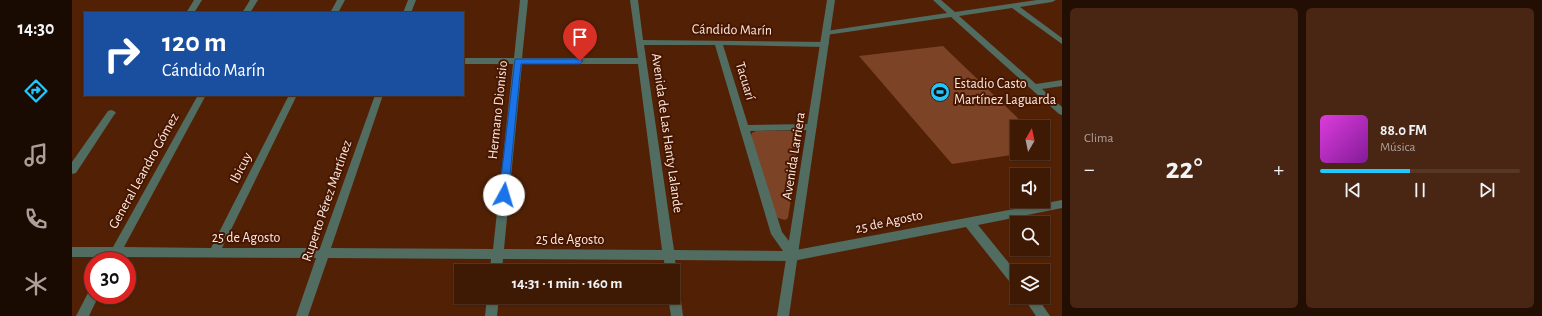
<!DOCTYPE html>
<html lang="es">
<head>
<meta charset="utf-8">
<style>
  body { margin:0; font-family:"Alegreya Sans",sans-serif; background:#492613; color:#f1f3f6; height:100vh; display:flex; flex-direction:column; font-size:15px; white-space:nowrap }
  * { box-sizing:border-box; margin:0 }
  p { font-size:13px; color:#ada09a }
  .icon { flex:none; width:22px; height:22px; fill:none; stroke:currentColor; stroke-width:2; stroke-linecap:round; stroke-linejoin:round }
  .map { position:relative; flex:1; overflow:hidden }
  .side { display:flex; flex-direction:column; gap:8px; padding:8px; background:#220e02; width:480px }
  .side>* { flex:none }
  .top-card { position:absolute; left:12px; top:12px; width:380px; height:84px; border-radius:0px; box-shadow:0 1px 3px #0004,0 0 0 1px #573826; background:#1a4fa0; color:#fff; overflow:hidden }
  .needle { width:26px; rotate:9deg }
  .tools { position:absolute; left:938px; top:120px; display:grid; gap:8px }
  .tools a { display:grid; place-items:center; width:40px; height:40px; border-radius:0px; background:#3e1904; box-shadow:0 1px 3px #0004,0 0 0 1px #573826; font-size:20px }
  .speed { position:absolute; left:12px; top:252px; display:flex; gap:8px; font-size:20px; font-weight:700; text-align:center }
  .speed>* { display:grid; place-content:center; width:52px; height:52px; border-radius:50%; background:#3e1904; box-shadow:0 1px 3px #0004,0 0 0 1px #573826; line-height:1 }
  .speed .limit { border:6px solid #d22; background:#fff; color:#111 }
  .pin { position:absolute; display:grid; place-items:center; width:34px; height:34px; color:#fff; margin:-41px -17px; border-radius:50% 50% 50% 0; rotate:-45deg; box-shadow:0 0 4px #0007 }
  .pin .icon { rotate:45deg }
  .me { position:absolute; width:44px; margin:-22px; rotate:6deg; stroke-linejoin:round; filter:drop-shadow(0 0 3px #0008) }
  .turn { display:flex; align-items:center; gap:14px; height:84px; padding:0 12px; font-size:18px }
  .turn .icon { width:52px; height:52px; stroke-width:2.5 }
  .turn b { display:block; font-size:28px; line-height:34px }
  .big { font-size:30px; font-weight:700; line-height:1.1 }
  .side .widget { flex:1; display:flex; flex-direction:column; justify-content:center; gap:6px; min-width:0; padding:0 14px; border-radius:6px; background:#492613 }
  .song { display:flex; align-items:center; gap:12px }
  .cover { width:48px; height:48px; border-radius:6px; background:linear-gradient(135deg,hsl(300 70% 55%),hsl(290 70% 35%)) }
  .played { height:4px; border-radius:2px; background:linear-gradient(90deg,#20c9fd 45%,#573826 45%) }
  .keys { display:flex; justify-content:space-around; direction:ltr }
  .heat { display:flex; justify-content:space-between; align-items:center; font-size:22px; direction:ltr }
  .side .tiles { flex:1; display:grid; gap:8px; grid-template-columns:repeat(2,1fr) }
  .trip { position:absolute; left:382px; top:264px; width:226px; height:40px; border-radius:0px; background:#3e1904; box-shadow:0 1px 3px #0004,0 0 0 1px #573826; font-weight:700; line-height:40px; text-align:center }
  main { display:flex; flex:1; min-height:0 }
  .dock { display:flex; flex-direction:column; width:72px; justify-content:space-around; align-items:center; background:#190a02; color:#ada09a }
  .dock .icon { width:28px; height:28px }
  .dock .selected { color:#20c9fd }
  .dock b { font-size:18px; color:#f1f3f6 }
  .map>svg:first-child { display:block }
  .green { fill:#7c4327 }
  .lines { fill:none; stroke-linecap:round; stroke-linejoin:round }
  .minor { fill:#516c60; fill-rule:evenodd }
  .tertiary { fill:#516c60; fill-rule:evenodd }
  .route { fill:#1a73e8; stroke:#114b97 }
  .labels { text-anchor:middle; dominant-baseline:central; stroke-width:4; stroke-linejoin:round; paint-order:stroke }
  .street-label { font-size:14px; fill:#fdeae1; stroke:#461600 }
  .poi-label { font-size:14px; fill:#fdeae1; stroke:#461600; text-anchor:start }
</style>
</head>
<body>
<main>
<nav class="dock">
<b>14:30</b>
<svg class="icon selected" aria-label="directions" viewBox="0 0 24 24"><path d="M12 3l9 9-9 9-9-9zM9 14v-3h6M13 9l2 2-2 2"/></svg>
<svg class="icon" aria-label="music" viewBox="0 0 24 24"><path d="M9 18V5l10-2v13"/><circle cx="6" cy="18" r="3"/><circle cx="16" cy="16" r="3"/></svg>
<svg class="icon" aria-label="phone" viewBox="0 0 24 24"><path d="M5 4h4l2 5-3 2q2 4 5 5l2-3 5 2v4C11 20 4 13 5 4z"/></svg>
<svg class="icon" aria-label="climate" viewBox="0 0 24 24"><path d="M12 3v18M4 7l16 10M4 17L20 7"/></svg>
</nav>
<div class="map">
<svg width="990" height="316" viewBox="0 0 990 316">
  <rect width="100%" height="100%" fill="#522105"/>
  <g class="green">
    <polygon points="871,46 955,127 945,127 945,153 953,153 880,164 787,56"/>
    <polygon points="684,131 723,131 729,136 716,218 713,220 706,218 703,214 679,136 680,133"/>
  </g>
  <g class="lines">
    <g class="minor">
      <polygon points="122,0 130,0 122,13 114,13"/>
      <polygon points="178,0 186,0 178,13 170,13"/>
      <polygon points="265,0 273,0 266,13 258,13"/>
      <polygon points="336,0 344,0 339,13 331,13"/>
      <path d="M448 0H456L450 58H566L558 0H566L571 40 756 42 757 44 753 47 651 45 676 125 740 124 745 127 740 130 678 131 710 232 724 250 990 200V208L906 225 945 273V287L941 286 894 227 721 261 603 260 605 271 601 276V271H593L592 260 431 259 430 271H418L419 259 256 258 236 316H224L244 258 47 257 45 261H33L35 257H0V247H41L126 95H134L52 247 139 248 217 95H225L150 248H248L303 95H311L259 248 421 249 441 64H391V58H442ZM572 45H643L699 234 711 251 602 250ZM450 64H566L590 250 432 249Z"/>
      <polygon points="861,0 869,0 883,12 965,0 984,0 980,2 948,7 990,38 990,44 940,8 887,16 964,84 990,80 990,86 970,89 990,107 990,115 987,114 879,17 754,35 750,33 754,31 875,13"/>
      <polygon points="39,110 42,111 44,113 42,115 4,173 0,174 0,162 36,111"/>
      <polygon points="601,280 605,281 607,285 611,316 599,316 596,297 601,297"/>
      <polygon points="21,289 21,295 27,295 17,316 4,316 17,291"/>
      <polygon points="415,297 427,297 425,316 413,316"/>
      <polygon points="951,297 965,297 978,316 964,316"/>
    </g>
    <polygon class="tertiary" points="755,0 763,0 717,316 705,316"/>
  </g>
  <polygon class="route" points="443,59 508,59 511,61 508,64 449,64 436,195 432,199 427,195"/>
  <defs>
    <symbol id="stadium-disc" viewBox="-11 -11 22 22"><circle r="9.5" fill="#20c9fd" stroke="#461600"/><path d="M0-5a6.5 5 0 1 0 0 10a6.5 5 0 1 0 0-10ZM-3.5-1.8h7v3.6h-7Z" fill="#111"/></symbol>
  </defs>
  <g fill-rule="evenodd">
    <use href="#stadium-disc" x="857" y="81" width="22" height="22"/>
  </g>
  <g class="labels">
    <g class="street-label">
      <text transform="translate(660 30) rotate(1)">Cándido Marín</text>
      <text transform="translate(673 81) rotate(73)">Tacuarí</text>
      <text transform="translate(426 110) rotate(-84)">Hermano Dionisio</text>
      <text transform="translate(595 133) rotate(82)">Avenida de Las Hanty Lalande</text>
      <text transform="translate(722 156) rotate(-81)">Avenida Larriera</text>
      <text transform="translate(169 168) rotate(-63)">Ibicuy</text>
      <text transform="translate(72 171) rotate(-61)">General Leandro Gómez</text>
      <text transform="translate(255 201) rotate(-71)">Ruperto Pérez Martínez</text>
      <text transform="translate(817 222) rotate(-12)">25 de Agosto</text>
      <text x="174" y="238">25 de Agosto</text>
      <text x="498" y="240">25 de Agosto</text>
    </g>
    <g class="poi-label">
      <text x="882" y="84">Estadio Casto<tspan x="882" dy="16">Martínez Laguarda</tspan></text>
    </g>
  </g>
</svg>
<div class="tools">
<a><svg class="needle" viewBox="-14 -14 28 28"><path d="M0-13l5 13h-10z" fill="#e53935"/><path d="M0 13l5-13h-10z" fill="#ada09a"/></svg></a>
<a><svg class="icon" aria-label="sound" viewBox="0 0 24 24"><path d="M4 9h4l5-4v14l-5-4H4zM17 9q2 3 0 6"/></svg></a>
<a><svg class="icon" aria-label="search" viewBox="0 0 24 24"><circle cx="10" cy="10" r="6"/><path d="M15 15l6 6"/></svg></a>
<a><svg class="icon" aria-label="layers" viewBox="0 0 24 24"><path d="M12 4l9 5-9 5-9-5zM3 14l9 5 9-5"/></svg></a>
</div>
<div class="speed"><div class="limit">30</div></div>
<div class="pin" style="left:508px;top:61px;background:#d93025"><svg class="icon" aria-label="arrive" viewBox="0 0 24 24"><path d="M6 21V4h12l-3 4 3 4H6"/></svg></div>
<svg class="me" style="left:432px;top:195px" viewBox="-20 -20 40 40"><circle r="19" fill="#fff"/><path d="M0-13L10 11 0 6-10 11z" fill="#1a73e8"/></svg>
<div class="trip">14:31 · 1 min · 160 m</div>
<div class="top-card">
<div class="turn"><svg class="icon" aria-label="right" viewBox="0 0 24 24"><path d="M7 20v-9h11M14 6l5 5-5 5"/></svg><div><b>120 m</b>Cándido Marín</div></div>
</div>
</div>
<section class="side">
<div class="tiles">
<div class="widget"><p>Clima</p>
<div class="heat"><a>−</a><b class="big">22°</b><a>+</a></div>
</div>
<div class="widget">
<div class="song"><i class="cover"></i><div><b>88.0 FM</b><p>Música</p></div></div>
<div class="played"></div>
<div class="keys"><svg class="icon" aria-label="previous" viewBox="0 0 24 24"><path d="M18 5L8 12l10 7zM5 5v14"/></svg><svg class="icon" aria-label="pause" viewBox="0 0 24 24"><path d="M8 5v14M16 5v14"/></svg><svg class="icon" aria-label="next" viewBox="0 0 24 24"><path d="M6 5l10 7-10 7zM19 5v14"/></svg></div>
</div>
</div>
</section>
</main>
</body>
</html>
